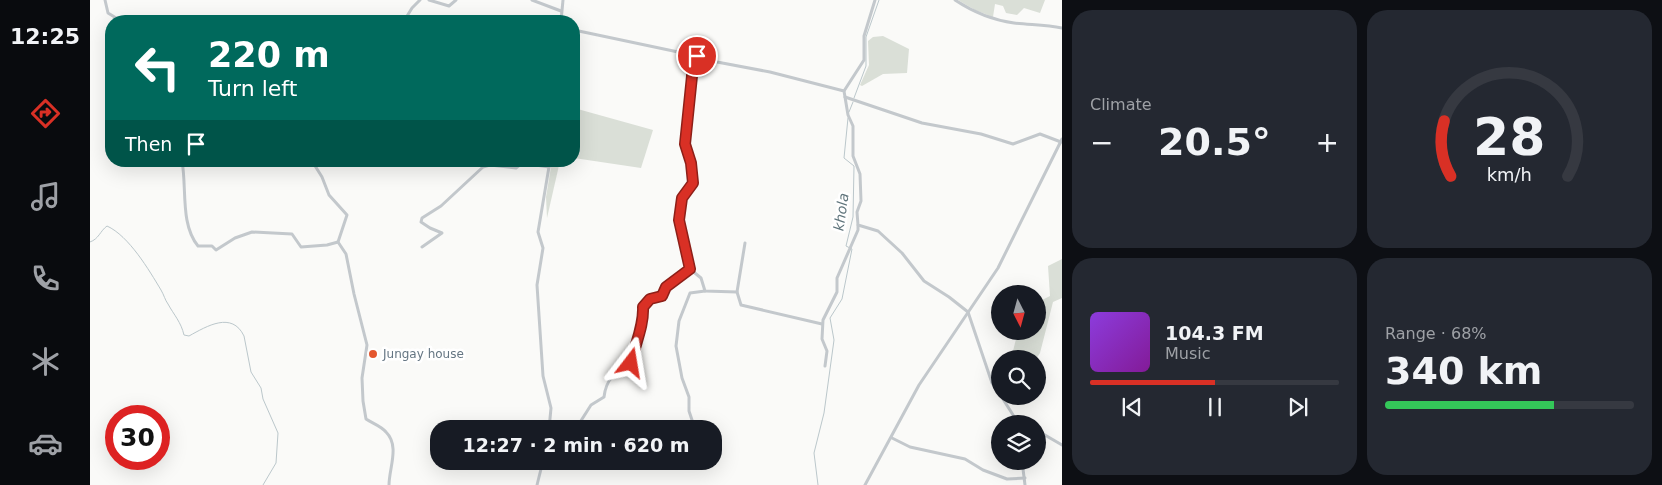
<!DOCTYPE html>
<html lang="en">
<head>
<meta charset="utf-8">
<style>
  body { margin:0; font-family:"DejaVu Sans",sans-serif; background:#242831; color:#f1f3f6; height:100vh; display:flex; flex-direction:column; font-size:19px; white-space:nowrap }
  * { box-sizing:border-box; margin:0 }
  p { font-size:16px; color:#9ea1a6 }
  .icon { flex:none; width:28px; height:28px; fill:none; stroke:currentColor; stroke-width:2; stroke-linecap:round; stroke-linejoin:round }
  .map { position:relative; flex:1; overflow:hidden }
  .drawer { display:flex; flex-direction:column; gap:10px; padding:10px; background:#0d0f14; width:600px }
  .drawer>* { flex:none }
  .hud { position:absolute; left:15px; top:15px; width:475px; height:152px; border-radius:20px; box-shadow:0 5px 20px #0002; background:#00695c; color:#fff; overflow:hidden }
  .needle { width:32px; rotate:174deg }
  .tools { position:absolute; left:901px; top:285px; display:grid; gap:10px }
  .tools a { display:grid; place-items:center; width:55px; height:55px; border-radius:50%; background:#171b24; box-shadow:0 5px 20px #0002; font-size:25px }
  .speed { position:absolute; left:15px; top:405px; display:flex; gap:10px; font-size:25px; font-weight:700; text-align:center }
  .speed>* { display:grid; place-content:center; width:65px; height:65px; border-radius:50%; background:#171b24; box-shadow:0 5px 20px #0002; line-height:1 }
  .speed .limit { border:8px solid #d22; background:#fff; color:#111 }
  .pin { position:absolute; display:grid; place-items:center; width:42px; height:42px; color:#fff; margin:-21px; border:2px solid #fff; border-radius:50%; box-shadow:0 1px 5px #0007 }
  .me { position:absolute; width:55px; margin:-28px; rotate:14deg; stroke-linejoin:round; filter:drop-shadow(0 0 4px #0008) }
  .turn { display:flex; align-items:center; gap:18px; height:105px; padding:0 20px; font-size:22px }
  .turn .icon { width:65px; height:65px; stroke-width:2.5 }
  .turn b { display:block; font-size:35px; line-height:42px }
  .then { display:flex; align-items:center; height:48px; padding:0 20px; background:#0003; gap:10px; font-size:19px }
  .big { font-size:38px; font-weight:600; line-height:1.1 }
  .drawer .widget { flex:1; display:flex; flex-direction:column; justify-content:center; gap:8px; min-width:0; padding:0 18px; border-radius:20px; background:#242831 }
  .drawer .dial { align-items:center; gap:0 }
  .dial svg { height:130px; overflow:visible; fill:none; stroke:#363941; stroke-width:7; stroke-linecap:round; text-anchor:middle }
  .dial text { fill:#f1f3f6; stroke:none }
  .song { display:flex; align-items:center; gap:15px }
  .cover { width:60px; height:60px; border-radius:8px; background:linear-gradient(135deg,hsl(270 70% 55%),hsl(290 70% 35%)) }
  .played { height:5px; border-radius:2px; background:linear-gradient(90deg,#d93025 50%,#363941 50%) }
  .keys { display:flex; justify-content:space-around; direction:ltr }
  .heat { display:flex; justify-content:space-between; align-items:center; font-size:28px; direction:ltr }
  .charge { height:8px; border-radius:4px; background:linear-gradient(90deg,#34c759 68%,#363941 0) }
  .drawer .tiles { flex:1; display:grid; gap:10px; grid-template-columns:repeat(2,1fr) }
  .trip { position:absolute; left:340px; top:420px; width:292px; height:50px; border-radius:20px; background:#171b24; box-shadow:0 5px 20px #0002; font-weight:600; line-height:50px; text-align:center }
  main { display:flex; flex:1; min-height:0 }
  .dock { display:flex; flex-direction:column; width:90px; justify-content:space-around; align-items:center; background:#090b0e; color:#9ea1a6 }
  .dock .icon { width:35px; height:35px }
  .dock .selected { color:#d93025 }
  .dock b { font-size:22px; color:#f1f3f6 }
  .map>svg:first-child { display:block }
  .green { fill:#dadfd7 }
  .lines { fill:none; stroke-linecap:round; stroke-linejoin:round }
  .stream { stroke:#bbc7cb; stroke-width:1 }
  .street { stroke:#c3c8cc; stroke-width:3 }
  .route-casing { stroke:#8d1f18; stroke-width:12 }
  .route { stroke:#d93025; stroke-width:9 }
  .poi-dot { fill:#e4572e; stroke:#fff; stroke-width:2 }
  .labels { text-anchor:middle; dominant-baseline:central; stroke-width:5; stroke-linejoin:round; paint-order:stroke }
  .poi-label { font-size:12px; fill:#657683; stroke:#fff; text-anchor:start }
  .water-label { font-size:14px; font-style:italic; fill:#60757c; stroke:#fff }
</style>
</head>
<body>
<main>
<nav class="dock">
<b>12:25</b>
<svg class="icon selected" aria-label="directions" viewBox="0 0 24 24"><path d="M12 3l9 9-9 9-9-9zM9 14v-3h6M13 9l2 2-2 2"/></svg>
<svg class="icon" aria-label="music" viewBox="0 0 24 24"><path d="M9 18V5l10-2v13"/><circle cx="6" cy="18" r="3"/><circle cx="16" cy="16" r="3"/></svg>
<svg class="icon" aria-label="phone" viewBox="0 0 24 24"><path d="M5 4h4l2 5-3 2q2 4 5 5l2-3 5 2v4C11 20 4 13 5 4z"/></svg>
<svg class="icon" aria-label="climate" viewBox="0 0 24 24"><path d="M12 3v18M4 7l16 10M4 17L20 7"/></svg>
<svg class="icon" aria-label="car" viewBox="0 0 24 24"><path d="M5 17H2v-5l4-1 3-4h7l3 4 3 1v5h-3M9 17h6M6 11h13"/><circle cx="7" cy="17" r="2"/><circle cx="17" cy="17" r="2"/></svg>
</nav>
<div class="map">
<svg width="972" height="485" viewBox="0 0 972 485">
  <rect width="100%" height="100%" fill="#fafaf8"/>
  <g class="green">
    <polygon points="868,0 955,0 950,13 934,8 927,15 916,13 913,6 905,4 903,17 885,10"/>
    <polygon points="793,36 819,49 817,73 793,74 772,86 770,85 779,65 778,41 783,37"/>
    <polygon points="484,108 563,130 551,168 484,158"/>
    <polygon points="462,161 470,161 457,218 456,197"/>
    <polygon points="972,259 972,298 963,302 950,353 946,359 921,359 928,331 948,331 948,302 960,296 958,266"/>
  </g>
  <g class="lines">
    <g class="stream">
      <polyline points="764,98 776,66 776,37 789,0"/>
      <polyline points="759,112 763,102"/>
      <path d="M0 242C9 239 10 231 17 226 39 236 59 270 71 290 74 295 75 300 78 304 84 315 91 322 94 335L99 336C117 326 142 311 154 336L161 372 171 388 173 399 188 433 186 463 173 485"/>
      <polyline points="728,485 724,453 734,413 744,340 740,318 752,299 762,249 756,246 763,217 764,166 754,158 758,118"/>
    </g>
    <g class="street">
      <polyline points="15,0 18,13 31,21"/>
      <polyline points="339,0 359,6 366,0"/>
      <polyline points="442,0 471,11"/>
      <path d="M865 0C883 12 902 20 924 23 941 25 956 24 972 28"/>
      <polyline points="314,21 322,8 330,0"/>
      <polyline points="471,21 473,0"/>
      <polyline points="484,30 607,56 627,62 680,72 754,91 758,115 763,126 763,156 770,174 771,201 767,212 768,225 788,231 812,253 834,281 859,297 878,312 902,383 910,395"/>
      <polyline points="754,91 774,60 774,36 785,0"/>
      <polyline points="755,97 832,123 891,134 923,144 950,134 971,142"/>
      <path d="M92 161C97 188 90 224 108 246H122L126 250 145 238 162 232 202 234 211 247 237 245 248 242"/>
      <path d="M222 161 232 177 239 195 257 215 248 242 256 254 264 294 277 345 272 378 273 401 276 419C282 423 291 426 296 432 310 446 299 468 299 485"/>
      <polyline points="332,247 352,233 340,228 331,222 332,218 351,206 393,167 400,165 426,168 432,163 459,167"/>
      <polyline points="600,269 611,278 615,291 647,292 651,305 732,324"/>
      <polyline points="647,292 655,243"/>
      <polyline points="735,366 737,351 732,339 733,320 747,292 747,278 768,230 768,225"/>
      <polyline points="911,396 925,418 935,424"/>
      <polyline points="925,424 925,418"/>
      <polyline points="459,429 461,408 453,376 447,285 453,248 448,232 460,161"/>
      <path d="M483 429 487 427 501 405 514 397C516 379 525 372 541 363L554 320 553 307 560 299 572 296 576 287 600 269 589 220 592 198 603 183 601 163 595 143 596 121 602 77 607 56"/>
      <polyline points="605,429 599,411 599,397 592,378 586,346 589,321 600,293 615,291"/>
      <polyline points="948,431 972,445"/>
      <polyline points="802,438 820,447 875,459 893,470 917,479 935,478"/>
      <polyline points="932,461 935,485"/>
      <polyline points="447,485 453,461"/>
      <polyline points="775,485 829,385 908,268 972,139"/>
    </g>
  </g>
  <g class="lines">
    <defs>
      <path id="route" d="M541 363C545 344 554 326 553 307L560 299 572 296 576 287 600 269 589 220 592 198 603 183 601 163 595 144 602 76 607 56"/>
    </defs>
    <use href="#route" class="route-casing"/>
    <use href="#route" class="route"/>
  </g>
  <circle class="poi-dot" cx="283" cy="354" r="5"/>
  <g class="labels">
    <g class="poi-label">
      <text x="293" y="354">Jungay house</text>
    </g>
    <g class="water-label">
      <text transform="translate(751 212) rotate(-82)">khola</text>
    </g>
  </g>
</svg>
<div class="tools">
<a><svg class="needle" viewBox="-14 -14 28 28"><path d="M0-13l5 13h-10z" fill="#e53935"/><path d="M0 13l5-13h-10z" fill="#9ea1a6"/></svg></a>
<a><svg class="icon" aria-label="search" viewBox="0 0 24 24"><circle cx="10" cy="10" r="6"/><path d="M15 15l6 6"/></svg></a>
<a><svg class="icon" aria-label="layers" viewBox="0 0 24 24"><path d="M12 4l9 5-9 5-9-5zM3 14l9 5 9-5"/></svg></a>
</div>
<div class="speed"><div class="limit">30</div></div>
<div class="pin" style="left:607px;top:56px;background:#d93025"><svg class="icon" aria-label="arrive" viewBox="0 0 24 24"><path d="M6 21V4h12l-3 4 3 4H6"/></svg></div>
<svg class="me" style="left:541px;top:363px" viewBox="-20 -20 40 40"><path d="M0-17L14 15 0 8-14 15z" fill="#d93025" stroke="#fff" stroke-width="4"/></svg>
<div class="trip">12:27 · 2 min · 620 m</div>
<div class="hud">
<div class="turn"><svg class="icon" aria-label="left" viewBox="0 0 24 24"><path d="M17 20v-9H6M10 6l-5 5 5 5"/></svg><div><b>220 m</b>Turn left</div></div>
<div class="then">Then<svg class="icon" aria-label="arrive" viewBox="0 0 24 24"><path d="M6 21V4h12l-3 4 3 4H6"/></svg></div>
</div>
</div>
<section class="drawer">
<div class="tiles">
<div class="widget"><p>Climate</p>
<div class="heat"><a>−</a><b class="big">20.5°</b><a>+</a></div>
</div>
<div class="widget dial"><svg viewBox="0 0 100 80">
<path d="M14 69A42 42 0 1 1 86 69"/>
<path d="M14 69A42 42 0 0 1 10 35" stroke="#d93025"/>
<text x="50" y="56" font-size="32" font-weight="700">28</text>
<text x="50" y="72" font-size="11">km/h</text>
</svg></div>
<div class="widget">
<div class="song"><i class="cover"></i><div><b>104.3 FM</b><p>Music</p></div></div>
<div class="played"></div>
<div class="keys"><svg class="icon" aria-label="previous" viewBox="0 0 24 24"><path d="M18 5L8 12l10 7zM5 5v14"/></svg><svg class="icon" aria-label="pause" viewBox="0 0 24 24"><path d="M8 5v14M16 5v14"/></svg><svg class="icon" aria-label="next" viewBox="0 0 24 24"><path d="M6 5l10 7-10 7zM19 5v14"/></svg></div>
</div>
<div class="widget"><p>Range · 68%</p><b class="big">340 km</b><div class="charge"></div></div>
</div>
</section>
</main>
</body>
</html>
